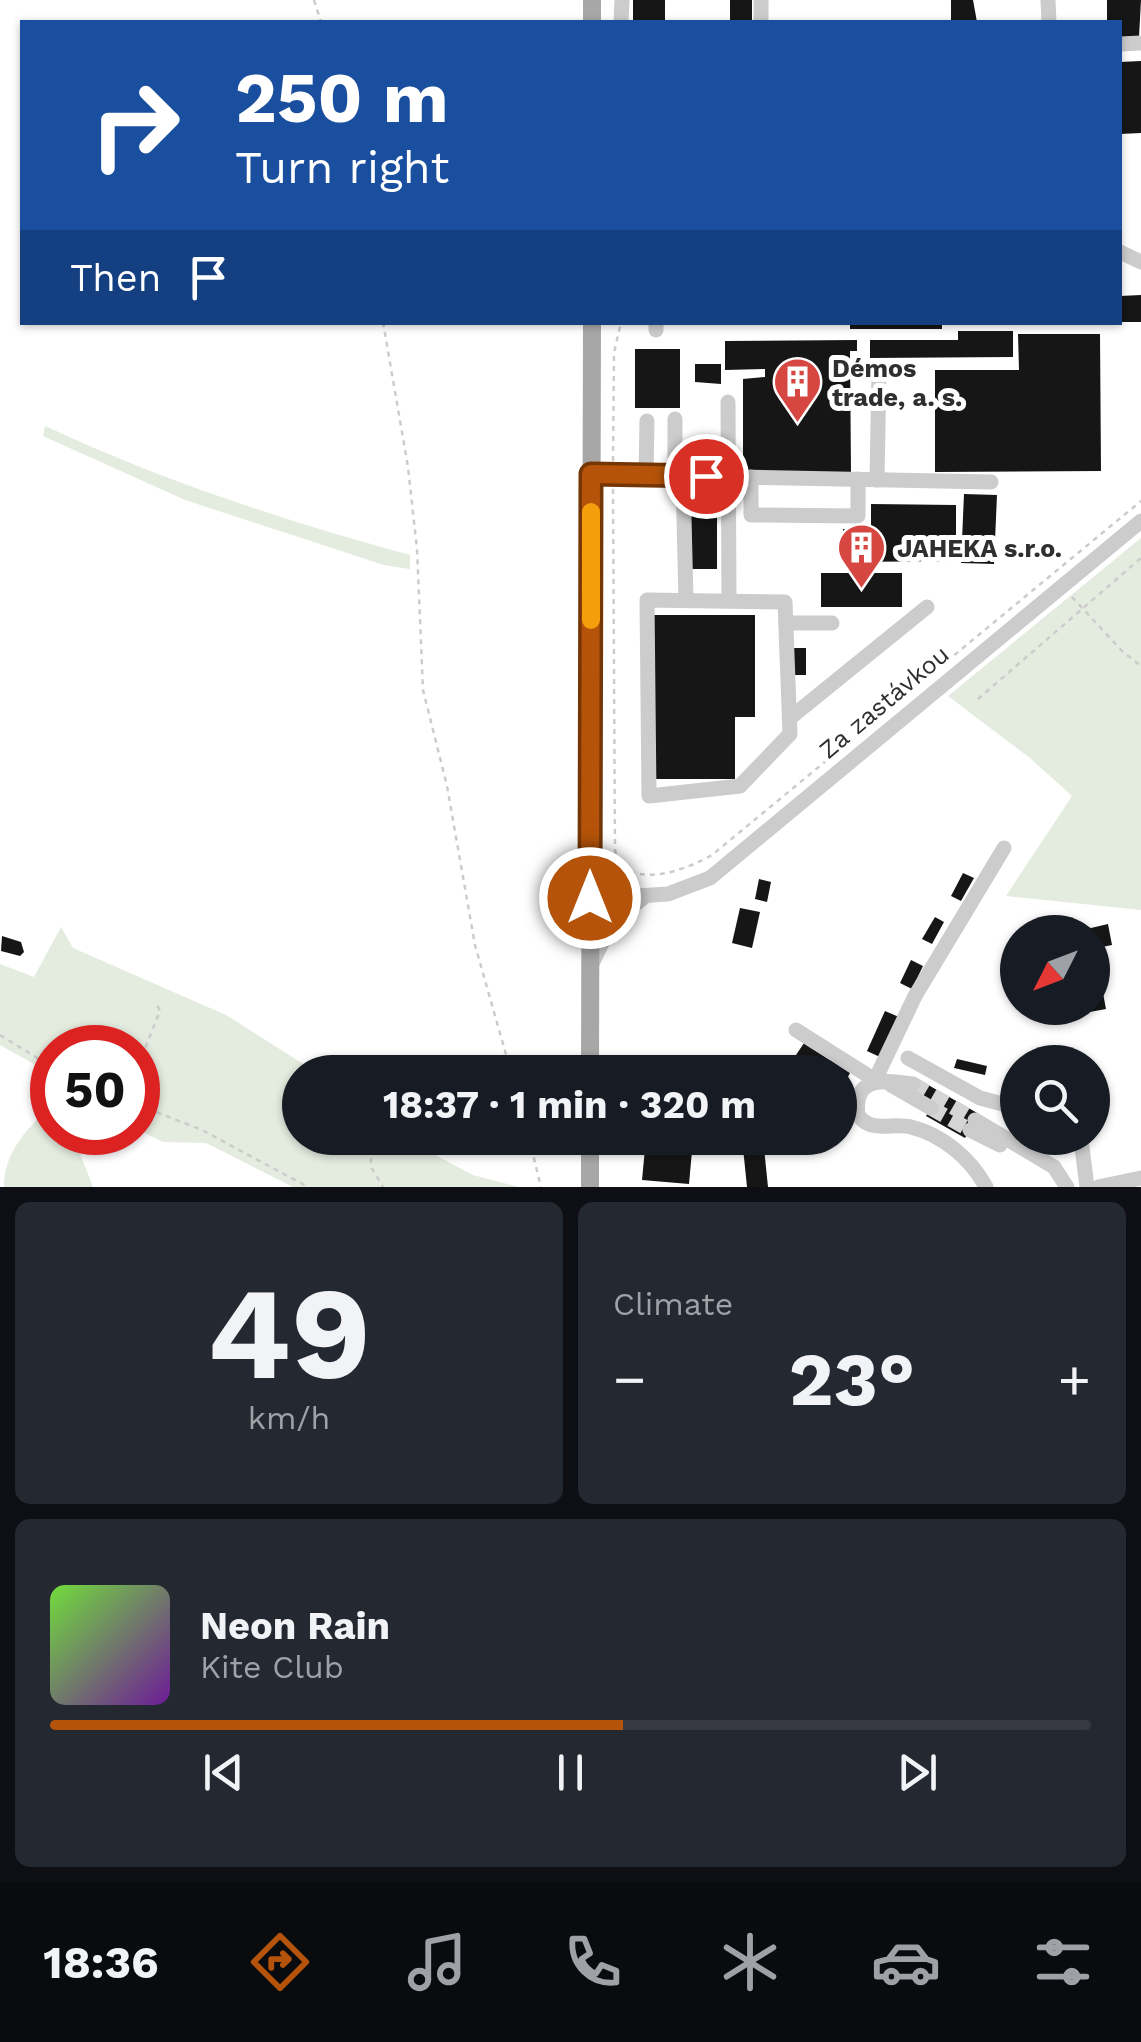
<!DOCTYPE html>
<html lang="en">
<head>
<meta charset="utf-8">
<style>
  body { margin:0; font-family:"Work Sans",sans-serif; background:#242831; color:#f1f3f6; height:100vh; display:flex; flex-direction:column; font-size:38px; white-space:nowrap }
  * { box-sizing:border-box; margin:0 }
  p { font-size:32px; color:#9ea1a6 }
  .icon { flex:none; width:55px; height:55px; fill:none; stroke:currentColor; stroke-width:2; stroke-linecap:round; stroke-linejoin:round }
  .map { position:relative; height:1187px; overflow:hidden }
  .side { display:flex; flex-direction:column; gap:15px; padding:15px; background:#0d0f14; flex:1 }
  .side>* { flex:none }
  .guide { position:absolute; left:20px; top:20px; width:1102px; height:305px; border-radius:0px; box-shadow:0 2px 8px #0004; background:#1a4fa0; color:#fff; overflow:hidden }
  .needle { width:65px; rotate:228deg }
  .buttons { position:absolute; left:1000px; top:915px; display:grid; gap:20px }
  .buttons a { display:grid; place-items:center; width:110px; height:110px; border-radius:50%; background:#171b24; box-shadow:0 2px 8px #0004; font-size:50px }
  .speed { position:absolute; left:30px; top:1025px; display:flex; gap:20px; font-size:50px; font-weight:700; text-align:center }
  .speed>* { display:grid; place-content:center; width:130px; height:130px; border-radius:50%; background:#171b24; box-shadow:0 2px 8px #0004; line-height:1 }
  .speed .limit { border:15px solid #d22; background:#fff; color:#111 }
  .pin { position:absolute; display:grid; place-items:center; width:85px; height:85px; color:#fff; margin:-42px; border:5px solid #fff; border-radius:50%; box-shadow:0 2px 10px #0007 }
  .me { position:absolute; width:110px; margin:-55px; rotate:0deg; stroke-linejoin:round; filter:drop-shadow(0 0 8px #0008) }
  .turn { display:flex; align-items:center; gap:35px; height:210px; padding:0 50px; font-size:45px }
  .turn .icon { width:130px; height:130px; stroke-width:2.5 }
  .turn b { display:block; font-size:70px; line-height:85px }
  .then { display:flex; align-items:center; height:95px; padding:0 50px; background:#0003; gap:20px; font-size:38px }
  .big { font-size:75px; font-weight:700; line-height:1.1 }
  .side .card { flex:1; display:flex; flex-direction:column; justify-content:center; gap:15px; min-width:0; padding:0 35px; border-radius:15px; background:#242831 }
  .side .dial { align-items:center; gap:0 }
  .dial b { font-size:130px; line-height:1 }
  .song { display:flex; align-items:center; gap:30px }
  .cover { width:120px; height:120px; border-radius:15px; background:linear-gradient(135deg,hsl(100 70% 55%),hsl(280 70% 35%)) }
  .played { height:10px; border-radius:5px; background:linear-gradient(90deg,#b45309 55%,#363941 55%) }
  .keys { display:flex; justify-content:space-around; direction:ltr }
  .heat { display:flex; justify-content:space-between; align-items:center; font-size:55px; direction:ltr }
  .side .tiles { flex:1; display:grid; gap:15px; grid-template-columns:1fr 1fr }
  .card:last-child { grid-column:span 2 }
  .trip { position:absolute; left:282px; top:1055px; width:575px; height:100px; border-radius:50px; background:#171b24; box-shadow:0 2px 8px #0004; font-weight:700; line-height:100px; text-align:center }
  .dock { display:flex; height:160px; justify-content:space-around; align-items:center; background:#090b0e; color:#9ea1a6 }
  .dock .icon { width:70px; height:70px }
  .dock .selected { color:#b45309 }
  .dock b { font-size:45px; color:#f1f3f6 }
  .map>svg:first-child { display:block }
  .green { fill:#e4ebdf }
  .building { fill:#161616 }
  .lines { fill:none; stroke-linecap:round; stroke-linejoin:round }
  .minor-tunnel { stroke:#d5d5d5; stroke-width:15; stroke-dasharray:15 8; stroke-linecap:butt }
  .path { stroke:#ccc; stroke-width:2.5; stroke-dasharray:5 5; stroke-linecap:butt }
  .minor { stroke:#ccc; stroke-width:15 }
  .major { stroke:#a7a7a7; stroke-width:18 }
  .route-casing { stroke:#753606; stroke-width:25 }
  .route { stroke:#b45309; stroke-width:18 }
  .slow { stroke:#f59e0b; stroke-width:18 }
  .labels { text-anchor:middle; dominant-baseline:central; stroke-width:10; stroke-linejoin:round; paint-order:stroke }
  .poi-label { font-size:25px; font-weight:bold; fill:#2f2f2f; stroke:#fff; text-anchor:start }
  .street-label { font-size:25px; fill:#2f2f2f; stroke:#fff }
</style>
</head>
<body>
<div class="map">
<svg width="1141" height="1187" viewBox="0 0 1141 1187">
  <rect width="100%" height="100%" fill="#fff"/>
  <g class="green">
    <path d="M45 426C163 481 285 521 410 555V569L384 565 185 500 43 436Z"/>
    <polygon points="1141,538 1141,910 1006,896 1072,796 1030,758 948,696"/>
    <polygon points="61,927 73,948 226,1015 316,1072 300,1072 300,1138 403,1138 473,1175 519,1187 293,1187 206,1143 163,1142 139,1130 138,1048 52,1048 52,1074 0,1045 0,964 34,977"/>
    <path d="M52 1105V1132L72 1133 93 1187H4C4 1151 28 1128 52 1105Z"/>
  </g>
  <g class="building">
    <rect x="633" y="0" width="32" height="22"/>
    <rect x="730" y="0" width="22" height="22"/>
    <polygon points="951,0 973,0 977,22 951,22"/>
    <polygon points="1107,0 1141,0 1139,37 1120,37 1120,22 1107,22"/>
    <polygon points="1141,61 1141,133 1120,134 1120,62"/>
    <polygon points="1141,295 1141,322 1120,322 1120,296"/>
    <rect x="850" y="322" width="92" height="7"/>
    <polygon points="958,331 1013,331 1013,357 870,358 870,340 958,340"/>
    <polygon points="1018,334 1100,334 1101,471 935,472 935,370 1019,370"/>
    <polygon points="857,340 857,351 850,351 851,473 743,472 743,379 765,377 765,369 725,370 725,341"/>
    <rect x="635" y="349" width="45" height="59"/>
    <polygon points="695,364 721,364 721,384 695,382"/>
    <rect x="691" y="487" width="26" height="82"/>
    <polygon points="964,494 997,495 994,564 961,563"/>
    <polygon points="871,504 956,505 956,561 848,562 843,529 871,530"/>
    <rect x="821" y="573" width="81" height="34"/>
    <polygon points="652,615 755,615 755,717 735,717 735,779 652,779"/>
    <rect x="794" y="648" width="12" height="27"/>
    <polygon points="963,873 974,878 961,901 951,896"/>
    <polygon points="759,879 771,882 767,902 755,899"/>
    <polygon points="740,908 760,912 752,948 732,943"/>
    <polygon points="935,917 944,922 932,944 922,939"/>
    <polygon points="1108,924 1112,945 1092,949 1092,932 1074,932"/>
    <polygon points="2,936 21,942 24,952 20,956 1,951"/>
    <polygon points="911,960 923,966 912,989 900,983"/>
    <polygon points="1102,988 1106,1009 1084,1013 1082,1008 1092,1008 1092,990"/>
    <polygon points="885,1011 899,1017 880,1057 867,1051"/>
    <polygon points="804,1043 850,1073 840,1091 840,1072 811,1072 792,1061"/>
    <polygon points="957,1059 987,1066 985,1075 954,1068"/>
    <polygon points="916,1078 979,1114 965,1138 926,1116 934,1102 910,1088"/>
    <polygon points="646,1138 693,1140 689,1184 642,1180"/>
    <polygon points="742,1138 763,1138 768,1187 747,1187"/>
  </g>
  <g class="lines">
    <g class="minor-tunnel">
      <polyline points="913,1084 975,1120"/>
      <polyline points="931,1108 970,1130"/>
    </g>
    <g class="path">
      <polyline points="314,0 321,22"/>
      <polyline points="383,322 408,467 417,549 423,690 447,786 475,945 511,1072"/>
      <polyline points="613,461 614,353 621,322"/>
      <path d="M613 489 615 850 619 866C647 885 687 869 712 855L1141 501"/>
      <polyline points="1072,597 1122,651 1141,666"/>
      <polyline points="978,699 1141,558"/>
      <polyline points="0,1035 52,1067"/>
      <polyline points="138,1066 160,1011 156,1003"/>
      <polyline points="138,1105 202,1130 308,1187"/>
      <polyline points="371,1138 371,1167 383,1187"/>
      <polyline points="529,1138 541,1187"/>
    </g>
    <g class="minor">
      <polyline points="761,0 761,22"/>
      <polyline points="1048,0 1049,22"/>
      <polyline points="621,22 622,0"/>
      <polyline points="1120,44 1141,43"/>
      <polyline points="1120,252 1141,262"/>
      <polyline points="656,330 656,322"/>
      <polyline points="728,402 729,601"/>
      <polyline points="675,419 675,476"/>
      <polyline points="591,474 991,482"/>
      <polyline points="646,475 647,421"/>
      <polyline points="683,476 686,600"/>
      <polyline points="751,477 751,515 858,516 858,479"/>
      <polyline points="877,480 879,369"/>
      <polygon points="647,600 785,602 790,734 740,786 649,796"/>
      <polyline points="786,623 832,623"/>
      <polyline points="790,718 927,607"/>
      <path d="M591 851C603 871 609 886 633 892"/>
      <polyline points="590,899 668,894 710,878 1141,521"/>
      <polyline points="590,968 612,922 643,898"/>
      <polyline points="796,1030 875,1080 915,996 1004,848"/>
      <polyline points="908,1058 980,1098 1018,1108"/>
      <path d="M913 1084C884 1080 853 1076 858 1115 871 1134 892 1122 911 1127 943 1135 971 1159 986 1187"/>
      <polyline points="891,1085 931,1108"/>
      <polyline points="975,1120 1054,1167 1067,1187"/>
      <polyline points="970,1130 1000,1145"/>
      <polyline points="1075,1138 1082,1147 1087,1187"/>
      <polyline points="1098,1187 1141,1178"/>
    </g>
    <g class="major">
      <polyline points="592,22 592,0"/>
      <polyline points="590,1072 592,322"/>
      <polyline points="590,1187 590,1138"/>
    </g>
  </g>
  <g class="lines">
    <defs>
      <polyline id="route" points="590,898 591,474 706,476"/>
    </defs>
    <use href="#route" class="route-casing"/>
    <use href="#route" class="route"/>
    <polyline class="slow" points="591,620 591,512"/>
  </g>
  <defs>
    <symbol id="building-pin" viewBox="-11 -11 22 30"><path d="M0 17L-7.5 6A9.5 9.5 0 1 1 7.5 6Z" fill="#d64742" stroke="#fff"/><path d="M-4-6H4V6H1V3H-1V6H-4ZM-2.5-4.3h1.7v1.8h-1.7ZM.8-4.3h1.7v1.8H.8ZM-2.5-1h1.7V.8h-1.7ZM.8-1h1.7V.8H.8Z" fill="#fff"/></symbol>
  </defs>
  <g fill-rule="evenodd">
    <use href="#building-pin" x="770" y="354" width="55" height="75"/>
    <use href="#building-pin" x="834" y="520" width="55" height="75"/>
  </g>
  <g class="labels">
    <g class="poi-label">
      <text x="832" y="368">Démos<tspan x="832" dy="29">trade, a. s.</tspan></text>
      <text x="897" y="548">JAHEKA s.r.o.</text>
    </g>
    <g class="street-label">
      <text transform="translate(884 702) rotate(-40)">Za zastávkou</text>
    </g>
  </g>
</svg>
<div class="buttons">
<a><svg class="needle" viewBox="-14 -14 28 28"><path d="M0-13l5 13h-10z" fill="#e53935"/><path d="M0 13l5-13h-10z" fill="#9ea1a6"/></svg></a>
<a><svg class="icon" aria-label="search" viewBox="0 0 24 24"><circle cx="10" cy="10" r="6"/><path d="M15 15l6 6"/></svg></a>
</div>
<div class="speed"><div class="limit">50</div></div>
<div class="pin" style="left:706px;top:476px;background:#d93025"><svg class="icon" aria-label="arrive" viewBox="0 0 24 24"><path d="M6 21V4h12l-3 4 3 4H6"/></svg></div>
<svg class="me" style="left:590px;top:898px" viewBox="-20 -20 40 40"><circle r="17" fill="#b45309" stroke="#fff" stroke-width="3"/><path d="M0-11L8 9 0 5-8 9z" fill="#fff"/></svg>
<div class="trip">18:37 · 1 min · 320 m</div>
<div class="guide">
<div class="turn"><svg class="icon" aria-label="right" viewBox="0 0 24 24"><path d="M7 20v-9h11M14 6l5 5-5 5"/></svg><div><b>250 m</b>Turn right</div></div>
<div class="then">Then<svg class="icon" aria-label="arrive" viewBox="0 0 24 24"><path d="M6 21V4h12l-3 4 3 4H6"/></svg></div>
</div>
</div>
<section class="side">
<div class="tiles">
<div class="card dial"><b>49</b><p>km/h</p></div>
<div class="card"><p>Climate</p>
<div class="heat"><a>−</a><b class="big">23°</b><a>+</a></div>
</div>
<div class="card">
<div class="song"><i class="cover"></i><div><b>Neon Rain</b><p>Kite Club</p></div></div>
<div class="played"></div>
<div class="keys"><svg class="icon" aria-label="previous" viewBox="0 0 24 24"><path d="M18 5L8 12l10 7zM5 5v14"/></svg><svg class="icon" aria-label="pause" viewBox="0 0 24 24"><path d="M8 5v14M16 5v14"/></svg><svg class="icon" aria-label="next" viewBox="0 0 24 24"><path d="M6 5l10 7-10 7zM19 5v14"/></svg></div>
</div>
</div>
</section>
<nav class="dock">
<b>18:36</b>
<svg class="icon selected" aria-label="directions" viewBox="0 0 24 24"><path d="M12 3l9 9-9 9-9-9zM9 14v-3h6M13 9l2 2-2 2"/></svg>
<svg class="icon" aria-label="music" viewBox="0 0 24 24"><path d="M9 18V5l10-2v13"/><circle cx="6" cy="18" r="3"/><circle cx="16" cy="16" r="3"/></svg>
<svg class="icon" aria-label="phone" viewBox="0 0 24 24"><path d="M5 4h4l2 5-3 2q2 4 5 5l2-3 5 2v4C11 20 4 13 5 4z"/></svg>
<svg class="icon" aria-label="climate" viewBox="0 0 24 24"><path d="M12 3v18M4 7l16 10M4 17L20 7"/></svg>
<svg class="icon" aria-label="car" viewBox="0 0 24 24"><path d="M5 17H2v-5l4-1 3-4h7l3 4 3 1v5h-3M9 17h6M6 11h13"/><circle cx="7" cy="17" r="2"/><circle cx="17" cy="17" r="2"/></svg>
<svg class="icon" aria-label="filters" viewBox="0 0 24 24"><path d="M4 7h16M4 17h16"/><circle cx="9" cy="7" r="2"/><circle cx="15" cy="17" r="2"/></svg>
</nav>
</body>
</html>
